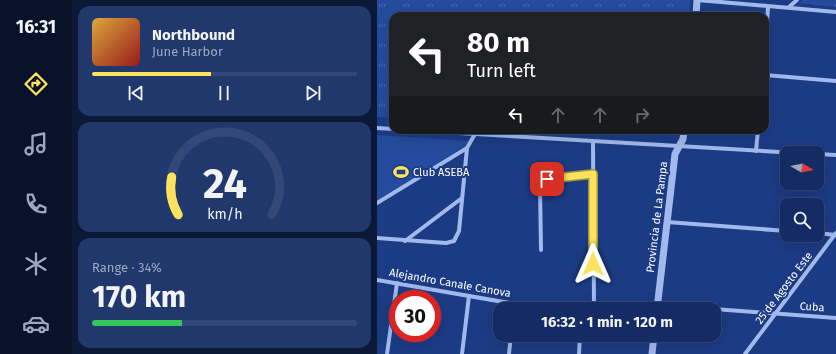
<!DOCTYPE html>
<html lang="en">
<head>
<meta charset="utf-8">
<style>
  body { margin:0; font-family:"Fira Sans",sans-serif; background:#21386c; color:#f1f3f6; height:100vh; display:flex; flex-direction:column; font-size:15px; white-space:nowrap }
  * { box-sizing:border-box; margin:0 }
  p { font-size:13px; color:#9da7be }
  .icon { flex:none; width:22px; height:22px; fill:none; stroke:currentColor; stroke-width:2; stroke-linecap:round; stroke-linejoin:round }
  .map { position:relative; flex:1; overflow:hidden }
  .sheet { display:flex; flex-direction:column; gap:6px; padding:6px; background:#0b1836; width:305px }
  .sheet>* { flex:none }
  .top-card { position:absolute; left:12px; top:12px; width:380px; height:122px; border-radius:12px; box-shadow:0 4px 16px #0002,0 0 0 1px #334878; background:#202124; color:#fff; overflow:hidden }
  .needle { width:26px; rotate:100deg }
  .tools { position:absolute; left:403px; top:146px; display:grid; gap:8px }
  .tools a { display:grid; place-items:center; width:44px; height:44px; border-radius:8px; background:#142c63; box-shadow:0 4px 16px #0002,0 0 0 1px #334878; font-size:20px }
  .speed { position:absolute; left:12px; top:290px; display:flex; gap:8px; font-size:20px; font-weight:700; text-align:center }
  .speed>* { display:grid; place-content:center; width:52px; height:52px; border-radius:50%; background:#142c63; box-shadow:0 4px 16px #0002,0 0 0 1px #334878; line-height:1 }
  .speed .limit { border:6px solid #d22; background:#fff; color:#111 }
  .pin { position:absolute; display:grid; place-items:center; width:34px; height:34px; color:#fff; margin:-17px; border-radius:8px; box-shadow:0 2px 6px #0006 }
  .me { position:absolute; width:44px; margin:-22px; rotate:0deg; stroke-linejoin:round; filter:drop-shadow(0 0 3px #0008) }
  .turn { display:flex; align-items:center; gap:14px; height:84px; padding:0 12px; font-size:18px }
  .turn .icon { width:52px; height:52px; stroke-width:2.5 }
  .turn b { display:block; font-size:28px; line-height:34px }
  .lanes { display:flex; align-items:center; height:38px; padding:0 12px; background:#0003; justify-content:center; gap:20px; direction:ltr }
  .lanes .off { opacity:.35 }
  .big { font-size:30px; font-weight:700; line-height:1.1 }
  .sheet .tile { flex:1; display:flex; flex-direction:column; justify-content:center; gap:6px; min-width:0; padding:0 14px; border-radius:12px; background:#21386c }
  .sheet .dial { align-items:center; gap:0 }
  .dial svg { height:104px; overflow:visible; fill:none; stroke:#334878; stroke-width:7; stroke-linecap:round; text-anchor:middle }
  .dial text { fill:#f1f3f6; stroke:none }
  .song { display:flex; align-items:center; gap:12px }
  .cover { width:48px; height:48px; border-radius:6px; background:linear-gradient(135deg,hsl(40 70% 55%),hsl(0 70% 35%)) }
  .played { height:4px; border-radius:2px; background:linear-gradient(90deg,#fde35d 45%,#334878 45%) }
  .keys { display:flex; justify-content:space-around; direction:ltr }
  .charge { height:6px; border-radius:3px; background:linear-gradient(90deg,#34c759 34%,#334878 0) }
  .trip { position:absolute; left:116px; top:302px; width:228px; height:40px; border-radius:12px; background:#142c63; box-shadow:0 4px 16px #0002,0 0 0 1px #334878; font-weight:700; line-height:40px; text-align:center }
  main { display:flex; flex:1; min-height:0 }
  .tabs { display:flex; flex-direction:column; width:72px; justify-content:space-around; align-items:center; background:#081228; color:#9da7be }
  .tabs .icon { width:28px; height:28px }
  .tabs .current { color:#fde35d }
  .tabs b { font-size:18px; color:#f1f3f6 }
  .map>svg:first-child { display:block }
  .park { fill:url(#park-tufts) }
  .pitch { fill:#244b9d }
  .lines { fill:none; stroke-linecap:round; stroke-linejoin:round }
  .minor { stroke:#a1b9eb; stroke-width:4 }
  .tertiary { stroke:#a1b9eb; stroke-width:7 }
  .route-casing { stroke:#a4943c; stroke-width:10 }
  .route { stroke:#fde35d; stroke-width:7 }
  .labels { text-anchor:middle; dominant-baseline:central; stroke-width:4; stroke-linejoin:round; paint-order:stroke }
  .poi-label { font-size:11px; fill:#fff; stroke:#1b3b84; text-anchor:start }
  .street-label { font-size:11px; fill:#fff; stroke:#1b3b84 }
</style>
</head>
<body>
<main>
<nav class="tabs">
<b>16:31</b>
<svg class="icon current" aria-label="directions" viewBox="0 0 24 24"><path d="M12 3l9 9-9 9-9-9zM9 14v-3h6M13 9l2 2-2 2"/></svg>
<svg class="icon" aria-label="music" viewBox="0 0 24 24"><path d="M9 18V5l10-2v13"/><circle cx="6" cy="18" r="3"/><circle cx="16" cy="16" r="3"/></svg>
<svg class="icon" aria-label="phone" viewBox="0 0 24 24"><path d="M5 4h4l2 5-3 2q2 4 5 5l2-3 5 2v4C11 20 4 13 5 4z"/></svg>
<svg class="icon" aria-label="climate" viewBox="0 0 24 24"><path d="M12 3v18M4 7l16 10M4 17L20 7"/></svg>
<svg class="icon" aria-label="car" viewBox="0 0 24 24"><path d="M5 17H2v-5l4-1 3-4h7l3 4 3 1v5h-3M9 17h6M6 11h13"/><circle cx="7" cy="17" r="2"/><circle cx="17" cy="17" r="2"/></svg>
</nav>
<section class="sheet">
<div class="tile">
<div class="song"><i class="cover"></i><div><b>Northbound</b><p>June Harbor</p></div></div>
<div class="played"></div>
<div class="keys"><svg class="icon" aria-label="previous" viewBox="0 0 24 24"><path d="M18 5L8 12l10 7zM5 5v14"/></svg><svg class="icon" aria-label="pause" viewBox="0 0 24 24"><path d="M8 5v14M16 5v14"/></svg><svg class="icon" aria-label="next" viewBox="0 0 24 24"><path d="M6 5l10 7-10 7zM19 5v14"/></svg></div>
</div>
<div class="tile dial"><svg viewBox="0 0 100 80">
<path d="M14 69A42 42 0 1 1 86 69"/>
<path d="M14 69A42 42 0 0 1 9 40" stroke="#fde35d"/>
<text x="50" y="56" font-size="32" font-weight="700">24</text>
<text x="50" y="72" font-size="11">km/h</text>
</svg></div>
<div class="tile"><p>Range · 34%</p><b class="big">170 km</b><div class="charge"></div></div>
</section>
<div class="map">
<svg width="459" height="354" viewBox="0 0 459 354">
  <defs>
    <pattern id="park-tufts" width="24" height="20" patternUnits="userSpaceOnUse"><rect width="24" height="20" fill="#244b9d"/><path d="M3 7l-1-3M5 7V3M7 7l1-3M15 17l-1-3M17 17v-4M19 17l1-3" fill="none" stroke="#4566ac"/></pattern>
  </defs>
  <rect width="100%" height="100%" fill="#1b3b84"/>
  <g class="park">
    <polygon points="0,0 313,0 312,16 16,16 16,118 0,117"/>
    <polygon points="426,0 459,0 459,7 422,3"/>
    <polygon points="225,130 283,130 283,133"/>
  </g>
  <polygon class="pitch" points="0,135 95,141 0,203"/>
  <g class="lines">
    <g class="minor">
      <polyline points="320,0 459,12"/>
      <polyline points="412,7 420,0"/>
      <polyline points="388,53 391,7"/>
      <polyline points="388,75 459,81"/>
      <polyline points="0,128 16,129"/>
      <polyline points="30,130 419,153"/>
      <polyline points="216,141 217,309"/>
      <polyline points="379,151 381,130"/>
      <polyline points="440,154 459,155"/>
      <polyline points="0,203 90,148"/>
      <polyline points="290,222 410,231"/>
      <polyline points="440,233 459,235"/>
      <polyline points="0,238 69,243 77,241 82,231 90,148 98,134"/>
      <polyline points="28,241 85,198"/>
      <polyline points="164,250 163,186 170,179 216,174"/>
      <polyline points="0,280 167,309"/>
      <polyline points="281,305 336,309"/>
      <polyline points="337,309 459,318"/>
      <polyline points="10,354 20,283"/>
      <polyline points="85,354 92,296"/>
      <polyline points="132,354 134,335"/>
      <polyline points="202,354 203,335"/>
      <polyline points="368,354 459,233"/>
    </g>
    <g class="tertiary">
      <polyline points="319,16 320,0"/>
      <polyline points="280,309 298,154 306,139 307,130"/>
      <polyline points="275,354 277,335"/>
    </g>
  </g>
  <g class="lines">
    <defs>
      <polyline id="route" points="170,179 216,174 216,264"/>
    </defs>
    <use href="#route" class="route-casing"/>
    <use href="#route" class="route"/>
  </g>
  <defs>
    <symbol id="stadium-bare" viewBox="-9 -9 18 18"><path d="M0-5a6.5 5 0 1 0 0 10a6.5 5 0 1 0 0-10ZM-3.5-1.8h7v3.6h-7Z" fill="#fde35d" stroke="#1b3b84" stroke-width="2.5" paint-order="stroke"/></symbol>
  </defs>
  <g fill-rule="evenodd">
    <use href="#stadium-bare" x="13" y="161" width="22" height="22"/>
  </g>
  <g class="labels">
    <g class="poi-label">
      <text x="36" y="172">Club ASEBA</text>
    </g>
    <g class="street-label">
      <text transform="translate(280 217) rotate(-83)">Provincia de La Pampa</text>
      <text transform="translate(73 283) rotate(10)">Alejandro Canale Canova</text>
      <text transform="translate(407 288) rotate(-53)">25 de Agosto Este</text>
      <text transform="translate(435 307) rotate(4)">Cuba</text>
    </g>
  </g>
</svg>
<div class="tools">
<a><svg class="needle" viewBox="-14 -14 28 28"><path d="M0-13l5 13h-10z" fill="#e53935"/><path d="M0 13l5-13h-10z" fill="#9da7be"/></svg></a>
<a><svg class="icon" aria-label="search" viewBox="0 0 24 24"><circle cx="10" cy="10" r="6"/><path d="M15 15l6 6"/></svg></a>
</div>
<div class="speed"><div class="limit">30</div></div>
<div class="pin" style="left:170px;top:179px;background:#d93025"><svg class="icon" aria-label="arrive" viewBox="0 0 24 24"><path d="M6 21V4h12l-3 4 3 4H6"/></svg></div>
<svg class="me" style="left:216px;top:264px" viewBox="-20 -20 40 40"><path d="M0-17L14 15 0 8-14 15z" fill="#fde35d" stroke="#fff" stroke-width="4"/></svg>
<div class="trip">16:32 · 1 min · 120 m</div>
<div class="top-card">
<div class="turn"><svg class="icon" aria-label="left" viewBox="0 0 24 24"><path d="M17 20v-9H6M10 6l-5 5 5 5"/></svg><div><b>80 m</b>Turn left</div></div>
<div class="lanes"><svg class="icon" aria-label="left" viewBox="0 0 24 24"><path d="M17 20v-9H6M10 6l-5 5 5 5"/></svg><svg class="icon off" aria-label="ahead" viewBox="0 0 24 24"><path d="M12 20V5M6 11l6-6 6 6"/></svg><svg class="icon off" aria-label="ahead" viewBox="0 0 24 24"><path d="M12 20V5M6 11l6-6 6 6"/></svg><svg class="icon off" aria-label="right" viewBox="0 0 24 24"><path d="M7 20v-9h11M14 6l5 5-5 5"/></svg></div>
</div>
</div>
</main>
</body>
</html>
